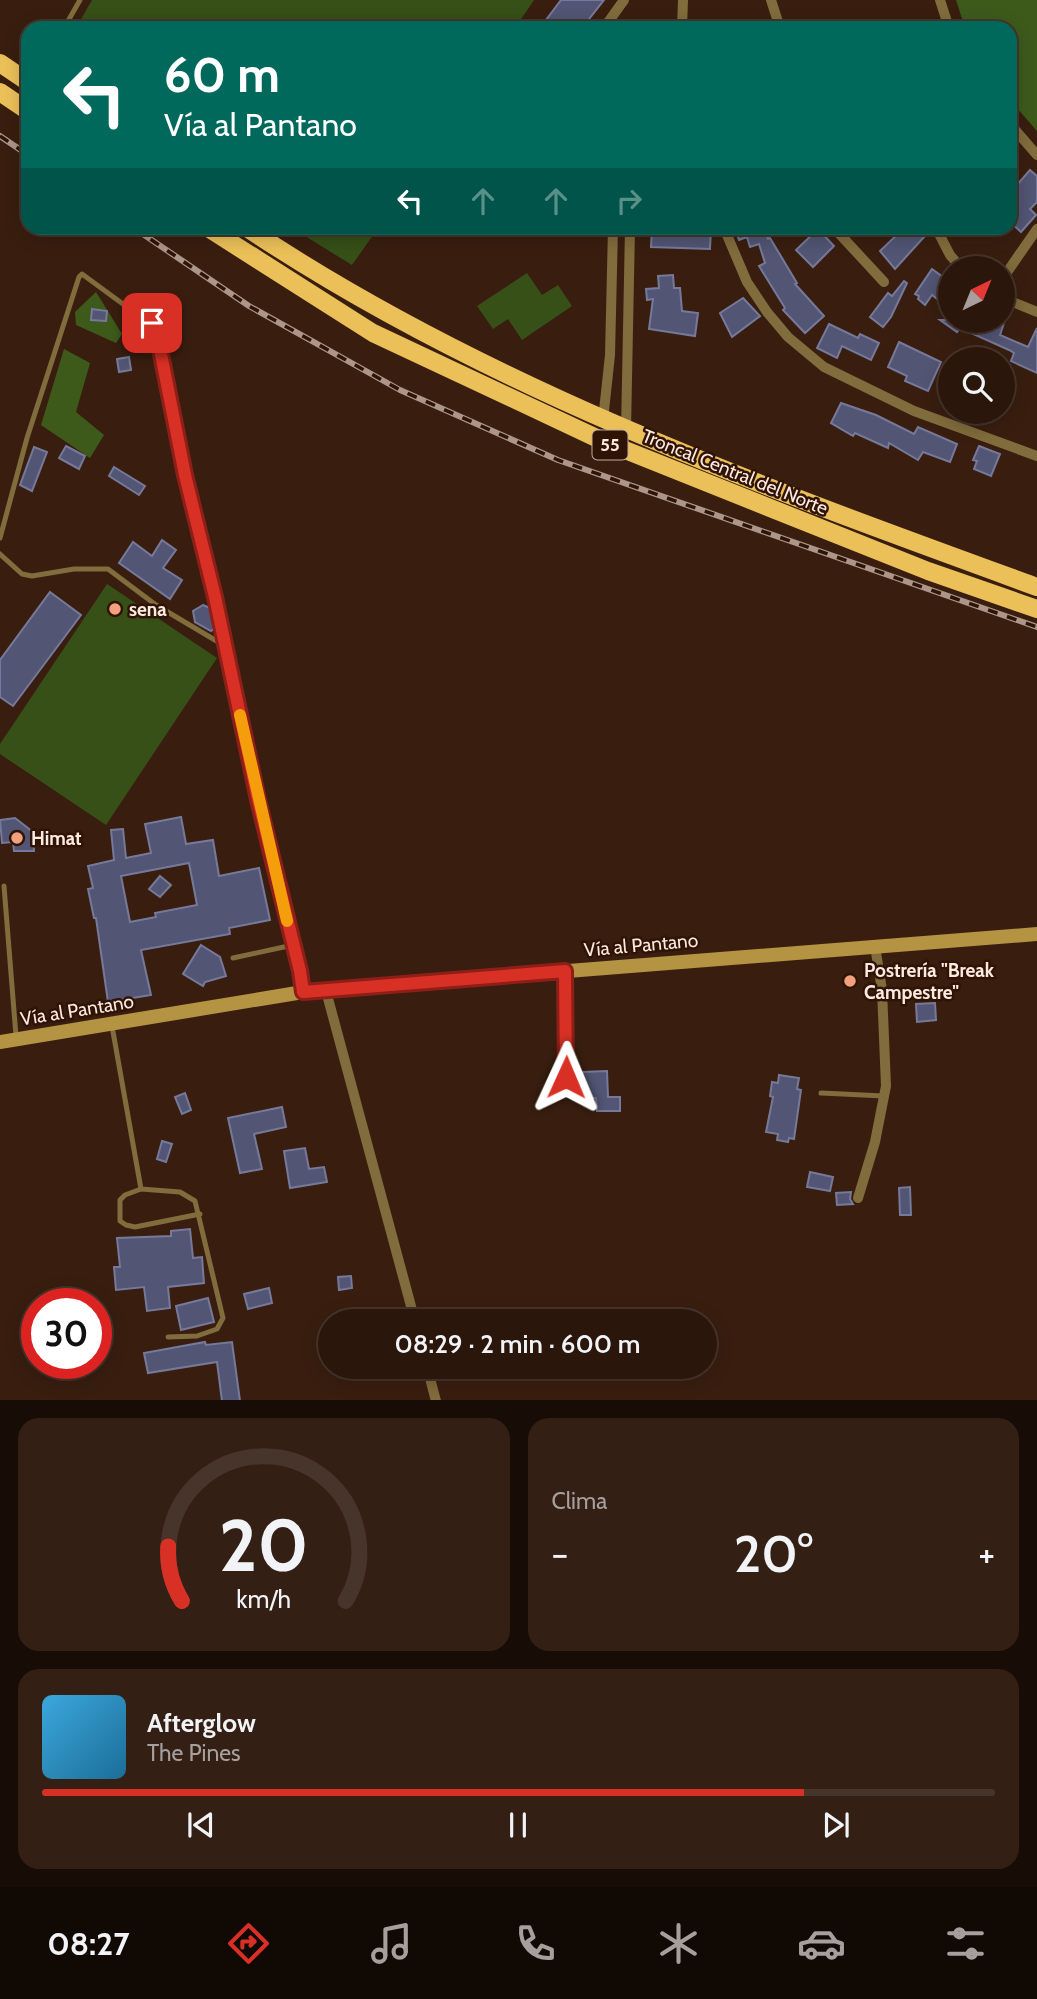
<!DOCTYPE html>
<html lang="es">
<head>
<meta charset="utf-8">
<style>
  body { margin:0; font-family:Cabin,sans-serif; background:#331f14; color:#f1f3f6; height:100vh; display:flex; flex-direction:column; font-size:26px; white-space:nowrap }
  * { box-sizing:border-box; margin:0 }
  p { font-size:23px; color:#a69f9d }
  .icon { flex:none; width:38px; height:38px; fill:none; stroke:currentColor; stroke-width:2; stroke-linecap:round; stroke-linejoin:round }
  .map { position:relative; height:1400px; overflow:hidden }
  .details { display:flex; flex-direction:column; gap:18px; padding:18px; background:#180c06; flex:1 }
  .details>* { flex:none }
  .top-card { position:absolute; left:21px; top:21px; width:996px; height:214px; border-radius:21px; box-shadow:0 4px 18px #0003,0 0 0 2px #47352c; background:#00695c; color:#fff; overflow:hidden }
  .needle { width:46px; rotate:43deg }
  .tools { position:absolute; left:938px; top:256px; display:grid; gap:14px }
  .tools a { display:grid; place-items:center; width:77px; height:77px; border-radius:50%; background:#2b160b; box-shadow:0 4px 18px #0003,0 0 0 2px #47352c; font-size:35px }
  .speed { position:absolute; left:21px; top:1288px; display:flex; gap:14px; font-size:35px; font-weight:700; text-align:center }
  .speed>* { display:grid; place-content:center; width:91px; height:91px; border-radius:50%; background:#2b160b; box-shadow:0 4px 18px #0003,0 0 0 2px #47352c; line-height:1 }
  .speed .limit { border:10px solid #d22; background:#fff; color:#111 }
  .pin { position:absolute; display:grid; place-items:center; width:60px; height:60px; color:#fff; margin:-30px; border-radius:14px; box-shadow:0 4px 10px #0006 }
  .me { position:absolute; width:77px; margin:-38px; rotate:1deg; stroke-linejoin:round; filter:drop-shadow(0 0 5px #0008) }
  .turn { display:flex; align-items:center; gap:24px; height:147px; padding:0 28px; font-size:32px }
  .turn .icon { width:91px; height:91px; stroke-width:2.5 }
  .turn b { display:block; font-size:49px; line-height:60px }
  .lanes { display:flex; align-items:center; height:66px; padding:0 28px; background:#0003; justify-content:center; gap:35px; direction:ltr }
  .lanes .off { opacity:.35 }
  .big { font-size:52px; font-weight:600; line-height:1.1 }
  .details .tile { flex:1; display:flex; flex-direction:column; justify-content:center; gap:10px; min-width:0; padding:0 24px; border-radius:21px; background:#331f14 }
  .details .dial { align-items:center; gap:0 }
  .dial svg { height:182px; overflow:visible; fill:none; stroke:#47352c; stroke-width:7; stroke-linecap:round; text-anchor:middle }
  .dial text { fill:#f1f3f6; stroke:none }
  .song { display:flex; align-items:center; gap:21px }
  .cover { width:84px; height:84px; border-radius:10px; background:linear-gradient(135deg,hsl(200 70% 55%),hsl(200 70% 35%)) }
  .played { height:7px; border-radius:4px; background:linear-gradient(90deg,#d93025 80%,#47352c 80%) }
  .keys { display:flex; justify-content:space-around; direction:ltr }
  .heat { display:flex; justify-content:space-between; align-items:center; font-size:38px; direction:ltr }
  .details .tiles { flex:1; display:grid; gap:18px; grid-template-columns:1fr 1fr }
  .tile:last-child { grid-column:span 2 }
  .trip { position:absolute; left:318px; top:1309px; width:399px; height:70px; border-radius:35px; background:#2b160b; box-shadow:0 4px 18px #0003,0 0 0 2px #47352c; font-weight:600; line-height:70px; text-align:center }
  .tab-bar { display:flex; height:112px; justify-content:space-around; align-items:center; background:#110904; color:#a69f9d }
  .tab-bar .icon { width:49px; height:49px }
  .tab-bar .active { color:#d93025 }
  .tab-bar b { font-size:32px; color:#f1f3f6 }
  .map>svg:first-child { display:block }
  .green { fill:#365018 }
  .forest { fill:#3d5a1b }
  .building { fill:#525573; stroke:#76799a; stroke-width:2; fill-rule:evenodd }
  .lines { fill:none; stroke-linecap:round; stroke-linejoin:round }
  .service { stroke:#806c3c; stroke-width:5 }
  .minor { stroke:#806c3c; stroke-width:10 }
  .secondary { stroke:#b49343; stroke-width:14 }
  .trunk { stroke:#ebc059; stroke-width:18 }
  .rail-casing { stroke:#ac9589; stroke-width:6 }
  .rail { stroke:#2f1406; stroke-width:3.5; stroke-dasharray:10; stroke-linecap:butt }
  .route-casing { stroke:#8d1f18; stroke-width:18 }
  .route { stroke:#d93025; stroke-width:12 }
  .slow { stroke:#f59e0b; stroke-width:12 }
  .poi-dot { fill:#f1a17c; stroke:#2f1406; stroke-width:2.5 }
  .labels { text-anchor:middle; dominant-baseline:central; stroke-width:5; stroke-linejoin:round; paint-order:stroke }
  .shield { fill:#2f1406; stroke:#bfa99f; stroke-width:2 }
  .shield-label { font-size:18px; font-weight:bold; fill:#fde9e0 }
  .street-label { font-size:19px; fill:#fde9e0; stroke:#2f1406 }
  .poi-label { font-size:19px; font-weight:bold; fill:#fde9e0; stroke:#2f1406; text-anchor:start }
</style>
</head>
<body>
<div class="map">
<svg width="1037" height="1401" viewBox="0 0 1037 1401">
  <rect width="100%" height="100%" fill="#391e0f"/>
  <g class="green">
    <polygon points="92,0 534,0 515,28 76,28"/>
    <polygon points="292,228 378,228 352,265"/>
    <polygon points="527,273 542,295 558,285 572,306 522,340 508,319 493,329 477,306"/>
    <polygon points="107,584 217,658 106,825 0,754 0,744"/>
  </g>
  <g class="forest">
    <polygon points="956,0 1037,0 1037,131 1010,100 1010,28 965,28"/>
    <polygon points="96,292 122,334 116,343 76,325 75,312"/>
    <polygon points="64,349 90,363 76,412 104,435 90,458 41,425"/>
  </g>
  <g class="building">
    <polygon points="561,0 604,0 582,28 540,28"/>
    <polygon points="1030,170 1037,176 1037,202 1030,209 1036,215 1021,232 1010,222 1010,193"/>
    <polygon points="652,228 711,228 710,249 651,247"/>
    <polygon points="735,228 771,228 772,230 765,232 768,239 770,238 797,283 795,284 824,316 805,333 783,310 785,308 759,266 765,263 759,244 750,247 747,237 739,240"/>
    <polygon points="904,228 913,228 924,237 895,269 880,251"/>
    <polygon points="818,229 834,246 813,267 796,250"/>
    <polygon points="932,269 943,277 941,280 950,288 950,309 932,295 925,305 918,299 919,296 915,294"/>
    <polygon points="673,275 674,288 680,288 682,311 698,313 695,336 649,329 653,299 647,300 646,289 659,288 658,276"/>
    <polygon points="904,281 907,283 891,317 883,327 870,317 888,293 892,296"/>
    <polygon points="743,298 760,316 732,337 720,313"/>
    <polygon points="92,309 107,311 106,321 91,320"/>
    <polygon points="940,320 1005,320 1000,335 1028,347 1037,328 1037,373 1011,361 1014,353 1009,350 960,328 957,332"/>
    <polygon points="829,324 858,338 860,334 879,343 871,360 842,346 837,358 817,348"/>
    <polygon points="899,342 941,362 928,391 905,381 907,376 888,367"/>
    <polygon points="129,357 131,370 119,372 117,359"/>
    <polygon points="841,403 876,415 914,434 918,427 957,444 950,462 923,452 918,460 889,443 888,448 855,433 853,436 831,423"/>
    <polygon points="66,446 85,456 79,469 59,458"/>
    <polygon points="979,446 1000,454 991,476 974,469 977,461 973,460"/>
    <polygon points="34,447 47,452 32,491 20,485"/>
    <polygon points="114,467 145,486 139,495 109,476"/>
    <polygon points="162,540 176,550 163,568 182,580 170,599 119,563 133,542 152,556"/>
    <polygon points="50,592 81,615 13,706 0,697 0,660"/>
    <polygon points="203,605 212,609 215,628 211,631 195,622 193,611"/>
    <path d="M181 817 186 844 213 840 219 876 259 868 270 920 229 928 230 934 141 950 151 995 108 1002 96 918H94L88 889 93 888 88 866 114 860 111 830 123 829 126 858 151 853 145 824ZM189 863 197 905 155 913 156 917 130 922 121 876Z"/>
    <polygon points="15,818 33,832 34,851 14,851 13,842 2,843 0,820"/>
    <polygon points="160,876 171,885 160,897 149,889"/>
    <polygon points="201,945 220,957 226,976 205,982 203,986 183,974"/>
    <polygon points="935,1003 936,1020 917,1022 916,1004"/>
    <polygon points="607,1071 608,1097 620,1097 620,1111 597,1111 596,1098 584,1098 583,1072"/>
    <polygon points="779,1075 799,1078 797,1089 801,1090 794,1139 789,1138 788,1142 777,1140 778,1134 766,1132 773,1097 770,1096 772,1082 778,1083"/>
    <polygon points="185,1093 191,1110 182,1114 175,1097"/>
    <polygon points="282,1107 286,1127 254,1134 262,1169 240,1173 228,1118"/>
    <polygon points="162,1141 172,1144 166,1162 157,1159"/>
    <polygon points="305,1148 309,1169 324,1167 327,1182 290,1188 284,1151"/>
    <polygon points="810,1172 833,1177 830,1191 807,1187"/>
    <polygon points="910,1187 911,1215 900,1215 899,1188"/>
    <polygon points="851,1192 850,1199 853,1204 837,1205 836,1193"/>
    <polygon points="190,1229 193,1258 202,1257 204,1283 168,1287 170,1308 147,1311 144,1287 116,1290 114,1267 120,1267 117,1238 171,1236 171,1231"/>
    <polygon points="351,1276 352,1288 339,1290 338,1277"/>
    <polygon points="269,1288 272,1303 248,1309 244,1294"/>
    <polygon points="208,1298 214,1322 181,1330 176,1306"/>
    <polygon points="205,1342 206,1345 232,1342 240,1401 222,1401 217,1362 148,1373 144,1353"/>
  </g>
  <g class="lines">
    <g class="service">
      <polyline points="64,28 80,0"/>
      <polyline points="0,538 27,438 79,277 82,274 157,329 185,475 215,597 258,800 302,989"/>
      <polyline points="0,554 22,574 32,576 74,569 108,569 156,605 225,646"/>
      <polyline points="4,886 16,1036"/>
      <polyline points="233,958 293,945"/>
      <polyline points="112,1026 141,1189 180,1192 195,1201 223,1318 217,1329 197,1336 168,1337"/>
      <polyline points="821,1093 884,1096"/>
      <polyline points="141,1189 125,1195 120,1200 120,1221 126,1225 135,1227 200,1214"/>
    </g>
    <g class="minor">
      <polyline points="771,0 780,28"/>
      <polyline points="940,0 949,28"/>
      <polyline points="604,28 624,0"/>
      <polyline points="682,28 683,0"/>
      <polyline points="1010,124 1037,155"/>
      <polyline points="724,228 747,282 767,312 788,337 824,367 914,411 1037,456"/>
      <polyline points="834,228 884,282"/>
      <polyline points="936,228 950,255 961,268"/>
      <polyline points="1003,278 1037,229"/>
      <polyline points="1003,298 1037,312"/>
      <polyline points="603,420 610,355 613,228"/>
      <polyline points="626,430 630,228"/>
      <polyline points="565,971 566,1077"/>
      <polyline points="326,991 415,1321"/>
      <polyline points="858,1198 875,1142 886,1086 882,990 875,946"/>
      <polyline points="427,1367 436,1401"/>
    </g>
    <polyline class="secondary" points="0,1042 303,992 1037,934"/>
    <g class="trunk">
      <polyline points="0,63 28,82"/>
      <polyline points="0,92 28,111"/>
      <polyline points="208,228 373,333 605,442 928,571 1037,609"/>
      <path d="M247 228C488 389 766 488 1037 587"/>
    </g>
    <defs>
      <g id="rail">
        <polyline points="0,136 28,155"/>
        <polyline points="134,228 249,306 400,390 558,460 1037,627"/>
      </g>
    </defs>
    <use href="#rail" class="rail-casing"/>
    <use href="#rail" class="rail"/>
  </g>
  <g class="lines">
    <defs>
      <polyline id="route" points="152,323 156,329 185,475 215,597 258,800 300,971 303,992 565,971 566,1077"/>
    </defs>
    <use href="#route" class="route-casing"/>
    <use href="#route" class="route"/>
    <polyline class="slow" points="240,715 287,921"/>
  </g>
  <g class="poi-dot">
    <circle cx="115" cy="609" r="7"/>
    <circle cx="17" cy="838" r="7"/>
    <circle cx="850" cy="981" r="7"/>
  </g>
  <g class="labels">
    <rect class="shield" x="592.5" y="430.5" width="35" height="29" rx="5"/>
    <g class="shield-label">
      <text x="610" y="445">55</text>
    </g>
    <g class="street-label">
      <text transform="translate(735 472) rotate(22)">Troncal Central del Norte</text>
      <text transform="translate(641 945) rotate(-5)">Vía al Pantano</text>
      <text transform="translate(77 1010) rotate(-9)">Vía al Pantano</text>
    </g>
    <g class="poi-label">
      <text x="129" y="609">sena</text>
      <text x="31" y="838">Himat</text>
      <text x="864" y="970">Postrería "Break<tspan x="864" dy="22">Campestre"</tspan></text>
    </g>
  </g>
</svg>
<div class="tools">
<a><svg class="needle" viewBox="-14 -14 28 28"><path d="M0-13l5 13h-10z" fill="#e53935"/><path d="M0 13l5-13h-10z" fill="#a69f9d"/></svg></a>
<a><svg class="icon" aria-label="search" viewBox="0 0 24 24"><circle cx="10" cy="10" r="6"/><path d="M15 15l6 6"/></svg></a>
</div>
<div class="speed"><div class="limit">30</div></div>
<div class="pin" style="left:152px;top:323px;background:#d93025"><svg class="icon" aria-label="arrive" viewBox="0 0 24 24"><path d="M6 21V4h12l-3 4 3 4H6"/></svg></div>
<svg class="me" style="left:566px;top:1077px" viewBox="-20 -20 40 40"><path d="M0-17L14 15 0 8-14 15z" fill="#d93025" stroke="#fff" stroke-width="4"/></svg>
<div class="trip">08:29 · 2 min · 600 m</div>
<div class="top-card">
<div class="turn"><svg class="icon" aria-label="left" viewBox="0 0 24 24"><path d="M17 20v-9H6M10 6l-5 5 5 5"/></svg><div><b>60 m</b>Vía al Pantano</div></div>
<div class="lanes"><svg class="icon" aria-label="left" viewBox="0 0 24 24"><path d="M17 20v-9H6M10 6l-5 5 5 5"/></svg><svg class="icon off" aria-label="ahead" viewBox="0 0 24 24"><path d="M12 20V5M6 11l6-6 6 6"/></svg><svg class="icon off" aria-label="ahead" viewBox="0 0 24 24"><path d="M12 20V5M6 11l6-6 6 6"/></svg><svg class="icon off" aria-label="right" viewBox="0 0 24 24"><path d="M7 20v-9h11M14 6l5 5-5 5"/></svg></div>
</div>
</div>
<section class="details">
<div class="tiles">
<div class="tile dial"><svg viewBox="0 0 100 80">
<path d="M14 69A42 42 0 1 1 86 69"/>
<path d="M14 69A42 42 0 0 1 8 45" stroke="#d93025"/>
<text x="50" y="56" font-size="32" font-weight="700">20</text>
<text x="50" y="72" font-size="11">km/h</text>
</svg></div>
<div class="tile"><p>Clima</p>
<div class="heat"><a>−</a><b class="big">20°</b><a>+</a></div>
</div>
<div class="tile">
<div class="song"><i class="cover"></i><div><b>Afterglow</b><p>The Pines</p></div></div>
<div class="played"></div>
<div class="keys"><svg class="icon" aria-label="previous" viewBox="0 0 24 24"><path d="M18 5L8 12l10 7zM5 5v14"/></svg><svg class="icon" aria-label="pause" viewBox="0 0 24 24"><path d="M8 5v14M16 5v14"/></svg><svg class="icon" aria-label="next" viewBox="0 0 24 24"><path d="M6 5l10 7-10 7zM19 5v14"/></svg></div>
</div>
</div>
</section>
<nav class="tab-bar">
<b>08:27</b>
<svg class="icon active" aria-label="directions" viewBox="0 0 24 24"><path d="M12 3l9 9-9 9-9-9zM9 14v-3h6M13 9l2 2-2 2"/></svg>
<svg class="icon" aria-label="music" viewBox="0 0 24 24"><path d="M9 18V5l10-2v13"/><circle cx="6" cy="18" r="3"/><circle cx="16" cy="16" r="3"/></svg>
<svg class="icon" aria-label="phone" viewBox="0 0 24 24"><path d="M5 4h4l2 5-3 2q2 4 5 5l2-3 5 2v4C11 20 4 13 5 4z"/></svg>
<svg class="icon" aria-label="climate" viewBox="0 0 24 24"><path d="M12 3v18M4 7l16 10M4 17L20 7"/></svg>
<svg class="icon" aria-label="car" viewBox="0 0 24 24"><path d="M5 17H2v-5l4-1 3-4h7l3 4 3 1v5h-3M9 17h6M6 11h13"/><circle cx="7" cy="17" r="2"/><circle cx="17" cy="17" r="2"/></svg>
<svg class="icon" aria-label="filters" viewBox="0 0 24 24"><path d="M4 7h16M4 17h16"/><circle cx="9" cy="7" r="2"/><circle cx="15" cy="17" r="2"/></svg>
</nav>
</body>
</html>
